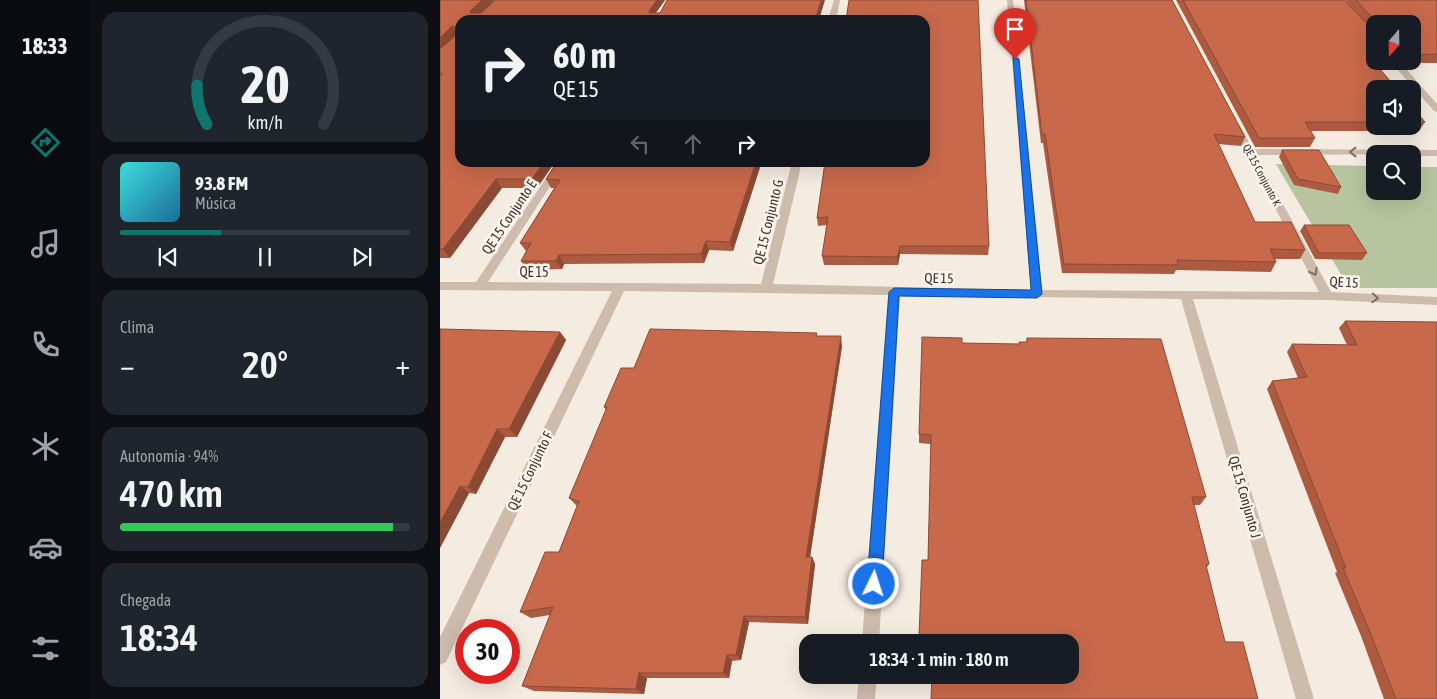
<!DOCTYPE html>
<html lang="pt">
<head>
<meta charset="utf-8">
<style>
  body { margin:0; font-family:"Asap Condensed",sans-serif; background:#20242c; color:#f1f3f6; height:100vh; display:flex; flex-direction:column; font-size:19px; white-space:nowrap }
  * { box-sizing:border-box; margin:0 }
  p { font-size:16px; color:#9ea1a6 }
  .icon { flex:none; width:28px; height:28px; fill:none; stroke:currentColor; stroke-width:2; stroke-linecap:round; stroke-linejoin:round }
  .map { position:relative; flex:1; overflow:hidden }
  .side { display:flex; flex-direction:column; gap:12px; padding:12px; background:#0d0f14; width:350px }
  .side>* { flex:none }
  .banner { position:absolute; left:15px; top:15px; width:475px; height:152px; border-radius:15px; box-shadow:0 5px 20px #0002; background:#171b24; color:#f1f3f6; overflow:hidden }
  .needle { width:32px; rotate:200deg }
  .tools { position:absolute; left:926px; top:15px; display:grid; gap:10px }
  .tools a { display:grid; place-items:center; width:55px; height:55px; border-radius:10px; background:#171b24; box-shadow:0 5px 20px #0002; font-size:25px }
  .speed { position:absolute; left:15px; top:619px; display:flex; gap:10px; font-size:25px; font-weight:700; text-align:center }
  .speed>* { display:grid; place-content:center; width:65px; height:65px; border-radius:50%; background:#171b24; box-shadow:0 5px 20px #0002; line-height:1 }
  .speed .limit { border:8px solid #d22; background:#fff; color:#111 }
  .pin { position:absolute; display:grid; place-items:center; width:42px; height:42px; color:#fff; margin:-51px -21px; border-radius:50% 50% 50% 0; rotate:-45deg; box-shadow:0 0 5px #0007 }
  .pin .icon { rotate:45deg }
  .me { position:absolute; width:55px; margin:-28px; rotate:4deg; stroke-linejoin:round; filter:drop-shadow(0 0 4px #0008) }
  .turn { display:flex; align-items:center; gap:18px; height:105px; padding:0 15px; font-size:22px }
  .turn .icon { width:65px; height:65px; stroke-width:2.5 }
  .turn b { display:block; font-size:35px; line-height:42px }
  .lanes { display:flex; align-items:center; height:48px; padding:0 15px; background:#0003; justify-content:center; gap:25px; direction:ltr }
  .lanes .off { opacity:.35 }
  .big { font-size:38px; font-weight:600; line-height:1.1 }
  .side .card { flex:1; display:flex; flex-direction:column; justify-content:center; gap:8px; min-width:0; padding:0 18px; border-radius:15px; background:#20242c }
  .side .dial { align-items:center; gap:0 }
  .dial svg { height:130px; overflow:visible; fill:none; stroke:#363941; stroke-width:7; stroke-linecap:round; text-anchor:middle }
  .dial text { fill:#f1f3f6; stroke:none }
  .song { display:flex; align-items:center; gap:15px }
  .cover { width:60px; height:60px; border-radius:8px; background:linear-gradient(135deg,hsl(180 70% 55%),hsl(200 70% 35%)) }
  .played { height:5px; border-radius:2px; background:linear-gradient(90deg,#0f766e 35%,#363941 35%) }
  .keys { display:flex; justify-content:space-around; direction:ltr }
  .heat { display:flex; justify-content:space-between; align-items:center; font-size:28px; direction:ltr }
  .charge { height:8px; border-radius:4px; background:linear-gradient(90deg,#34c759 94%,#363941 0) }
  .trip { position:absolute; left:359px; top:634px; width:280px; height:50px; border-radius:15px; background:#171b24; box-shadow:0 5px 20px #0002; font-weight:600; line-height:50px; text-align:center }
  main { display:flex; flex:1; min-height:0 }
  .tab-bar { display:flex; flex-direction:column; width:90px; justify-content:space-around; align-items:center; background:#090b0e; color:#9ea1a6 }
  .tab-bar .icon { width:35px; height:35px }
  .tab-bar .on { color:#0f766e }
  .tab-bar b { font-size:22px; color:#f1f3f6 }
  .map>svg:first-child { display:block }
  .green { fill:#b8c4a0 }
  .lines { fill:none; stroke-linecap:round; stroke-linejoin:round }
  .minor { fill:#cdbbac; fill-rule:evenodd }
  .wall { fill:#ac5a40 }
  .shaded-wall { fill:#8c4a34 }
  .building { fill:#c8694b; stroke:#8c4a34 }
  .oneway { stroke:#7d6f65 }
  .route { fill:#1a73e8; stroke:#114b97 }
  .labels { text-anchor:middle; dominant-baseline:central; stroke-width:5; stroke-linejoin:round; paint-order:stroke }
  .far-street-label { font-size:11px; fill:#3b302b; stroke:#fbf5ee }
  .street-label { font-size:14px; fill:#3b302b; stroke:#fbf5ee }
</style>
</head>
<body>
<main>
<nav class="tab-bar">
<b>18:33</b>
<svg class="icon on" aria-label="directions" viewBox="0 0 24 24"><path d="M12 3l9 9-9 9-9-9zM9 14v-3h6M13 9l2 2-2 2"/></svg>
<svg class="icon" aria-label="music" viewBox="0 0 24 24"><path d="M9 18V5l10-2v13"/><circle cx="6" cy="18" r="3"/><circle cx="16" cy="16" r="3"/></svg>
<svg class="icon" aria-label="phone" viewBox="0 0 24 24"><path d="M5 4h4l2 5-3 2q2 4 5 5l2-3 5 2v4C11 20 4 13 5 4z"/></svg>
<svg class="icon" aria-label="climate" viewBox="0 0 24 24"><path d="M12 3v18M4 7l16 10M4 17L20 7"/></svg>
<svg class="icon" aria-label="car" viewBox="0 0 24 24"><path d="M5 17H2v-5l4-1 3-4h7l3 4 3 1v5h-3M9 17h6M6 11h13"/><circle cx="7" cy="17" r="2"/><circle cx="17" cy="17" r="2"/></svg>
<svg class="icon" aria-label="filters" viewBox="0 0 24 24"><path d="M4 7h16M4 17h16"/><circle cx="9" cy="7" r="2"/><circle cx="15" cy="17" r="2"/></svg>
</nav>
<section class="side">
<div class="card dial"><svg viewBox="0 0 100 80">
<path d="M14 69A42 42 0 1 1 86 69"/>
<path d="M14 69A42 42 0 0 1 8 45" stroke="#0f766e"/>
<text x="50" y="56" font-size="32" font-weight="700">20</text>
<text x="50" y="72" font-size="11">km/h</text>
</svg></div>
<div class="card">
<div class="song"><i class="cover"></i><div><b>93.8 FM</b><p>Música</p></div></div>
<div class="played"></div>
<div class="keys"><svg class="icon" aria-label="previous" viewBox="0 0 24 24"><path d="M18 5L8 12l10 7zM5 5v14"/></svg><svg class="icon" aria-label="pause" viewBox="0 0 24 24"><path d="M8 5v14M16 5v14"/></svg><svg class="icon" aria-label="next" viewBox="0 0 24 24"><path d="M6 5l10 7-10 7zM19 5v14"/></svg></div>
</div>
<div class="card"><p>Clima</p>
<div class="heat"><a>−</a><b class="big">20°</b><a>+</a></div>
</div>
<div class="card"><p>Autonomia · 94%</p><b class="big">470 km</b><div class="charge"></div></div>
<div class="card"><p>Chegada</p><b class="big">18:34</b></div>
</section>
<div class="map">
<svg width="997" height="699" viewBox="0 0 997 699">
  <rect width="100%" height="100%" fill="#f4ebe1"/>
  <polygon class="green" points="836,164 935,166 935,191 972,191 973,167 997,167 997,288 909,288"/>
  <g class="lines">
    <g class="minor">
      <polygon points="394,0 400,0 396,20 388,20"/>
      <polygon points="567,0 573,0 602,290 879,292 792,126 793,124 799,124 813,149 997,150 997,156 972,156 972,154 816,155 891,292 997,297 997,305 887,300 753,299 874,699 856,699 741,299 460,295 439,642 422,642 448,295 184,291 6,662 0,665 0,637 172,291 0,290 0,282 36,282 117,162 126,162 48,282 321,284 352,162 362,162 333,284 591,290"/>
      <polygon points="950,61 959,61 997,104 997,112 994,111"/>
      <polygon points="419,675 437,675 435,699 417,699"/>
    </g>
  </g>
  <g class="wall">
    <polygon points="0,0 55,0 40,13 56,0 225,0 215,13 385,0 20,162 115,162 97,188 62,188 10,258 0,258"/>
    <polygon points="584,0 732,0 805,137 801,146 778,144 815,222 865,250 860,259 834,259 836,262 831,272 736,270 734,274 622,273 603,143 601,143"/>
    <polygon points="736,0 904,0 918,15 905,0 997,0 997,63 964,63 961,61 972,61 972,24 935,24 935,61 951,61 950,64 935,64 935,126 972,126 972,107 985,122 979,131 870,131 875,138 870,147 815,147"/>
    <polygon points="842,150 901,187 898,194 854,185 839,157"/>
    <polygon points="117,162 332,162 331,164 321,164 293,251 269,250 264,263 124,264 122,269 87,270 81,261 86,251 80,243 114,188 111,188 106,179"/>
    <polygon points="385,162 549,246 548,255 460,254 458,265 384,265 382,256 387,225 378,226 377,218"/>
    <polygon points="864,225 927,253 922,260 875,259 860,231"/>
    <polygon points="905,321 997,322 997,699 944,699 921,636 895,573 897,572 827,389 832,381 858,378 847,352 852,344 907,345 899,328"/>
    <polygon points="0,329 120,332 126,340 77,437 65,437 36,494 29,493 0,548"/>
    <polygon points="377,336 402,346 370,557 372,557 375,564 368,624 309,622 301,660 292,661 289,678 207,678 204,694 94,691 82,686 110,615 91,618 80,612 119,552 137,506 129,498 166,410 164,407 194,368"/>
    <polygon points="587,338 766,497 760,505 754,505 769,564 767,567 493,642 480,642 479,636 488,560 491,444 479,443 479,434 578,344 586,342"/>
  </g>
  <g class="shaded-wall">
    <polygon points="42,0 55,0 35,19 30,13 30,11"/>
    <polygon points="217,0 225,0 211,20 209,11"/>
    <polygon points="381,0 385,0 379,20 375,20"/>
    <polygon points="12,26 17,34 0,50 0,38"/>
    <polygon points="104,162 115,162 97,188 92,179"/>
    <polygon points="316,162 320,162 321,164 293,251 290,242"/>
    <polygon points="56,179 62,188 10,258 3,249"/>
    <polygon points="266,241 269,250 264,263 261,254"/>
    <polygon points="460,246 460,254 458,265 457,257"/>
    <polygon points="119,255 124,264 122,269 116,261"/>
    <polygon points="120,332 126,340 77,437 69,429"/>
    <polygon points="401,336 402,346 369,564 366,557"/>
    <polygon points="57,429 65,437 36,494 28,487"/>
    <polygon points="20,486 29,493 0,548 0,523"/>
    <polygon points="372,557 375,564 368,624 365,617"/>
    <polygon points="304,616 309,622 301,660 296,655"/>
    <polygon points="287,655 292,661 289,678 283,673"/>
    <polygon points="199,673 207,678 204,694 196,689"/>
  </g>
  <g class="building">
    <polygon points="0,0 42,0 30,11 30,13 41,13 56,0 217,0 209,11 209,13 220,13 227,0 381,0 375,20 20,20 20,162 104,162 92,179 56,179 3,249 0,249 0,77 3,74 0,73 0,49 16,35 17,27 12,26 0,38"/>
    <polygon points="409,0 538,0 549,246 460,246 457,257 382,256 388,217 377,218 385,162 485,162 485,20 406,20"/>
    <polygon points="586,0 732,0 805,137 774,134 815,222 851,222 865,250 830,249 836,262 737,260 738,265 624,264 605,134 602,134"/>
    <polygon points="743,0 904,0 935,32 935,55 928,55 957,89 935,89 935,122 865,122 875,138 819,138"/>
    <polygon points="916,0 997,0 997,54 972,55 972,24 938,24"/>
    <polygon points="972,107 985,122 972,122"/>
    <polygon points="842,150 879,150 901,187 858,179"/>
    <polygon points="117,162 316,162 290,242 266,241 261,254 119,255 116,261 81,261 91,243 80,243 120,180 106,179"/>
    <polygon points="864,225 909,225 927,253 879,253"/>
    <polygon points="905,321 997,322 997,699 956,699 930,632 903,568 906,568 832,381 867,377 852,344 917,345"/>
    <polygon points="0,329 120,332 69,429 57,429 28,487 20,486 0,523"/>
    <polygon points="210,329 377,333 376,336 401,336 366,557 372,557 365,617 304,616 296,655 287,655 283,673 199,673 196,689 82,686 113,607 80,612 105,552 119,552 139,501 129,498 167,407 164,407 181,368 194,368"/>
    <polygon points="482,337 522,338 522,343 579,344 579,342 587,342 587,338 721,339 766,497 752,497 769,564 766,565 785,642 803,642 818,699 491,699 492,675 630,675 630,642 493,642 493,636 479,636 482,560 488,560 491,435 479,434"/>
  </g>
  <defs><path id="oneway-chevron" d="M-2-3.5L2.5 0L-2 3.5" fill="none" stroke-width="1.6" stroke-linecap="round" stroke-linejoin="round" transform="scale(1.25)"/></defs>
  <g class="oneway">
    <use href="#oneway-chevron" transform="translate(913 152) rotate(-180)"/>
    <use href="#oneway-chevron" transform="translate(874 272) rotate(62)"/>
    <use href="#oneway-chevron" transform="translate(935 298) rotate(3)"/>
  </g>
  <polygon class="route" points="573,57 579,59 602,294 597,298 459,296 442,584 440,589 434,591 429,589 427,584 449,292 454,288 591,290"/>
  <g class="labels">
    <g class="far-street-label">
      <text transform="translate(822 175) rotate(62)">QE 15 Conjunto K</text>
    </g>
    <g class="street-label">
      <text transform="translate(69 217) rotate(-56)">QE 15 Conjunto E</text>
      <text transform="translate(328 222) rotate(-76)">QE 15 Conjunto G</text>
      <text x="94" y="272">QE 15</text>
      <text transform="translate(499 278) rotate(1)">QE 15</text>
      <text transform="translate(904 282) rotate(3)">QE 15</text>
      <text transform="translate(90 471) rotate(-64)">QE 15 Conjunto F</text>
      <text transform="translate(805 497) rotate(74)">QE 15 Conjunto J</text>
    </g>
  </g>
</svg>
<div class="tools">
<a><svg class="needle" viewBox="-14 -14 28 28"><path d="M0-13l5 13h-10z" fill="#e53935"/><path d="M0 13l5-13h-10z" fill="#9ea1a6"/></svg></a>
<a><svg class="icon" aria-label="sound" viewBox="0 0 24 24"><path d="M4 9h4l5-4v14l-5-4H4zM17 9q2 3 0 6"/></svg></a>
<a><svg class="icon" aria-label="search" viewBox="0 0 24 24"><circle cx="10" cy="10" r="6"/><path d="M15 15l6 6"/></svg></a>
</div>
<div class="speed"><div class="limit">30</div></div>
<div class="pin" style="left:575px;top:59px;background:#d93025"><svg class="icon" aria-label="arrive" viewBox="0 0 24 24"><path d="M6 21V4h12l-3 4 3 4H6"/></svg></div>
<svg class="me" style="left:434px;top:584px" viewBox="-20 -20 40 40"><circle r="17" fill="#1a73e8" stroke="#fff" stroke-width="3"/><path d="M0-11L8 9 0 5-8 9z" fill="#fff"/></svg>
<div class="trip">18:34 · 1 min · 180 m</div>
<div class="banner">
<div class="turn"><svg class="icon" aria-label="right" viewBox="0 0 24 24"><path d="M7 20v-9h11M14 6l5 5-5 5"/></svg><div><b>60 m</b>QE 15</div></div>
<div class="lanes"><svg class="icon off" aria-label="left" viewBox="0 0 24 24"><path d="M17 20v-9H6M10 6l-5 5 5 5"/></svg><svg class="icon off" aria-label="ahead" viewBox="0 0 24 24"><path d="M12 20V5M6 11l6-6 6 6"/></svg><svg class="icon" aria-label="right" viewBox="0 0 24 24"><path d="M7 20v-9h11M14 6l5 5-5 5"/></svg></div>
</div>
</div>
</main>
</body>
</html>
